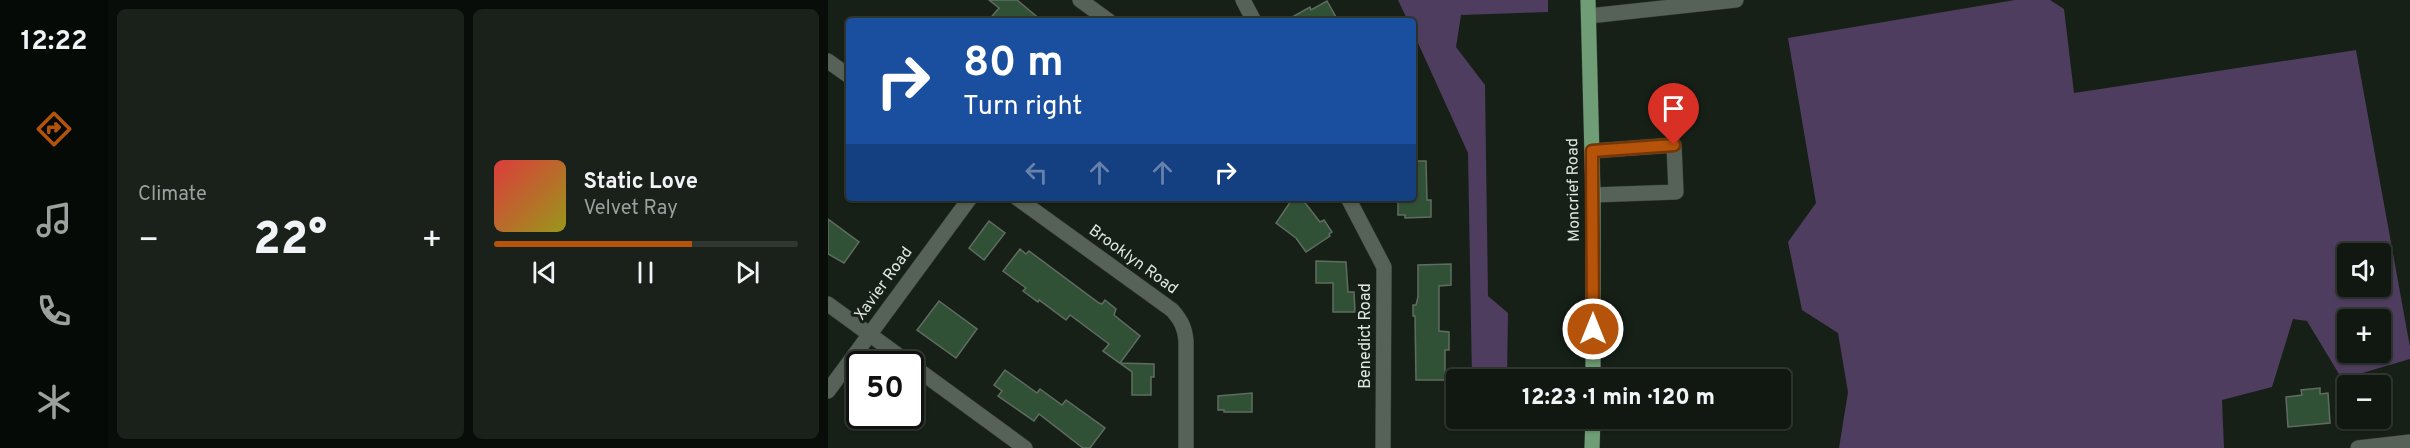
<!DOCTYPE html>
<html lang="en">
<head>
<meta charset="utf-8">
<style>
  body { margin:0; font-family:Overpass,sans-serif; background:#19211a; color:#f1f3f6; height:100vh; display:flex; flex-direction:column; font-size:22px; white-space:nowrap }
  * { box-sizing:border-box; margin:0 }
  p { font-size:20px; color:#9ca09f }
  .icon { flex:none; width:33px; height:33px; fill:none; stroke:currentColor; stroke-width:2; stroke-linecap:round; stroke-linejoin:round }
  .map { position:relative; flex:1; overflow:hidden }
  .side { display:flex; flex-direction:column; gap:9px; padding:9px; background:#090d09; width:720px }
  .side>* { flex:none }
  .banner { position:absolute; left:18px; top:18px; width:570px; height:183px; border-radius:6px; box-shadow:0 2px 4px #0004,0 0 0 2px #303731; background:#1a4fa0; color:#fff; overflow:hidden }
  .controls { position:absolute; left:1509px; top:243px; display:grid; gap:12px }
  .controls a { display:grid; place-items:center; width:54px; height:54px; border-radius:6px; background:#101811; box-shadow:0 2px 4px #0004,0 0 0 2px #303731; font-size:30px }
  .speed { position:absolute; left:18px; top:351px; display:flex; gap:12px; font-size:30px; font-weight:700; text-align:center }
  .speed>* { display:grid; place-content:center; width:78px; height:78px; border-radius:50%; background:#101811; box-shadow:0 2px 4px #0004,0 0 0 2px #303731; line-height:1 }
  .speed .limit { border:3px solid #111; border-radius:9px; background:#fff; color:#111 }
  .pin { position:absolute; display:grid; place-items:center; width:51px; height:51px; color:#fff; margin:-62px -26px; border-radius:50% 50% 50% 0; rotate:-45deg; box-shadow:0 0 6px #0007 }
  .pin .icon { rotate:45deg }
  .me { position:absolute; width:66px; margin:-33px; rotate:0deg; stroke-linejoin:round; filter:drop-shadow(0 0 4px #0008) }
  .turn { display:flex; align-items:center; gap:21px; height:126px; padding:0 18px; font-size:27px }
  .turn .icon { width:78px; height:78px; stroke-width:2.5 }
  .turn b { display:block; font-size:42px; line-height:51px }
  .lanes { display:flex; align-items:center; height:57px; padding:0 18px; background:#0003; justify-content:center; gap:30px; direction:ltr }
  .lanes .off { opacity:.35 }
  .big { font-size:45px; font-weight:800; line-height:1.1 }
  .side .card { flex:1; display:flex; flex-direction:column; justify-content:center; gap:9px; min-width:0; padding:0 21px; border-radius:9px; background:#19211a }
  .song { display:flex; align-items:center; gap:18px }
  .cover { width:72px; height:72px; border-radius:9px; background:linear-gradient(135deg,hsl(0 70% 55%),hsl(60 70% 35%)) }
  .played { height:6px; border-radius:3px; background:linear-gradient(90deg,#b45309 65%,#303731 65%) }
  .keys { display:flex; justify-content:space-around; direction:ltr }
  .heat { display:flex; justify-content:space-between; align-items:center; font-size:33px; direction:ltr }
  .side .tiles { flex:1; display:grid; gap:9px; grid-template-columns:repeat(2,1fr) }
  .trip { position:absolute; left:618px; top:369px; width:345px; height:60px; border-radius:6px; background:#101811; box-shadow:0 2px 4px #0004,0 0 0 2px #303731; font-weight:800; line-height:60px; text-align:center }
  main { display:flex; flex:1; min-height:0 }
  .dock { display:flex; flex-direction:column; width:108px; justify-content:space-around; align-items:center; background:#060a07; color:#9ca09f }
  .dock .icon { width:42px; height:42px }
  .dock .on { color:#b45309 }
  .dock b { font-size:27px; color:#f1f3f6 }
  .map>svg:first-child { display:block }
  .forest { fill:#4e3d5e; fill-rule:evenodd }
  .building { fill:#315137; stroke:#606c61; stroke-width:1.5 }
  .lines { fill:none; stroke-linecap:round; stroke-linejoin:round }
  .minor-casing { stroke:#343a34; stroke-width:16 }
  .major-casing { stroke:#343a34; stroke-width:16 }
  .minor { stroke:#566157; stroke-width:15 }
  .major { stroke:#6f9e76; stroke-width:15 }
  .route-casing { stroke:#753606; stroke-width:15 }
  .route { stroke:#b45309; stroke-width:10 }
  .labels { text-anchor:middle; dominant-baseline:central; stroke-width:6; stroke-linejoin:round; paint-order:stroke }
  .street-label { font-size:16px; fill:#e0e6e0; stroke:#162017 }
</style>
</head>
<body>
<main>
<nav class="dock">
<b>12:22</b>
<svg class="icon on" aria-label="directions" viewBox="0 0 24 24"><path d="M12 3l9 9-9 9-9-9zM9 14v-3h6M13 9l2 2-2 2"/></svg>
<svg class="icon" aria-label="music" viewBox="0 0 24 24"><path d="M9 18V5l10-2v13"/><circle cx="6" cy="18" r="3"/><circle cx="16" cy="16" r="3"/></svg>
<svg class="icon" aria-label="phone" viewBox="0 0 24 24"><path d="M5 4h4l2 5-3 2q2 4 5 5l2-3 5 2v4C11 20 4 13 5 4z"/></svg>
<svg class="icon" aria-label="climate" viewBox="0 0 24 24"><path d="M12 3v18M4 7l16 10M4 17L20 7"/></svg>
</nav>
<section class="side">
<div class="tiles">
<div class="card"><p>Climate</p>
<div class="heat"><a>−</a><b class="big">22°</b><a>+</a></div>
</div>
<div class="card">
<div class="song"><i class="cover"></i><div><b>Static Love</b><p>Velvet Ray</p></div></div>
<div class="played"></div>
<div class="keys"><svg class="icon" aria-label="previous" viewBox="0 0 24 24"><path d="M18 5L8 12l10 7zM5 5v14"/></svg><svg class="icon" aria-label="pause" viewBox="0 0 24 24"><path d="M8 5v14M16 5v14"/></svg><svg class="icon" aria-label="next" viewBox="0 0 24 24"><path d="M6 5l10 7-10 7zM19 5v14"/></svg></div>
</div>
</div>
</section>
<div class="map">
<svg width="1582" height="448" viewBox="0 0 1582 448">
  <rect width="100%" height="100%" fill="#162017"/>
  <g class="forest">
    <polygon points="570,0 720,0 720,12 633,15 628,47 657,85 660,296 680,313 679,379 644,379 640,153 585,32 585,21 580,21"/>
    <path d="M1187 0H1222L1236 9 1246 93 1528 50 1582 347V359L1514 379 1479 321 1465 319 1444 387 1394 400 1396 448H1011L1020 392 1010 333 974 310 960 242 988 203 960 38ZM1520 254H1552V286H1520ZM1520 320H1552V352H1520Z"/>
    <polygon points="645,419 679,419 679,428 645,424"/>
  </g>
  <g class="building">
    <polygon points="161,0 189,0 214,21 160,21 171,8"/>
    <polygon points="499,1 508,17 502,21 457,21 482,7 483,10"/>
    <polygon points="585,161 598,161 599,200 603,200 603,217 577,218 577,215 570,215 570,202 585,200"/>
    <polygon points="465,198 470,198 478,204 492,222 496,220 504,232 501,234 502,236 478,252 468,238 448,223"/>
    <polygon points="0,219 31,242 16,263 0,254"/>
    <polygon points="161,221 177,233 156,260 141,248"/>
    <polygon points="192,249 198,254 201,251 271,303 274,304 277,300 288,309 286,315 312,336 292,363 326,364 326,377 323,377 323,395 304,395 304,372 275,351 281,344 242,315 238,320 211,300 210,302 195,291 198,288 175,271"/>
    <polygon points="488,261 518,262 520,292 526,292 527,312 505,312 505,283 488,283"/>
    <polygon points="623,264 623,285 611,286 611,331 621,332 621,350 617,350 617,380 588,380 587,316 585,316 585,305 588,305 590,297 590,265"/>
    <polygon points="111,301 149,329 128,358 89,330"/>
    <polygon points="177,370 209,393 212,389 234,405 238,400 277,428 262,448 255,448 211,414 206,421 170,396 174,391 166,385"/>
    <polygon points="1492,388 1492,394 1500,393 1502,423 1460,427 1458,397 1474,395 1473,390"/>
    <polygon points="424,393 424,412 396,412 396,410 390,410 390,396"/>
  </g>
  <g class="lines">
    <defs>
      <g id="minor">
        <polyline points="252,0 281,21"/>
        <polyline points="415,0 426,21"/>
        <polyline points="761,16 908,0"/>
        <polyline points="0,61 21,76"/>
        <polyline points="764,151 846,145 848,192 765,195"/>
        <path d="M189 198 344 310C353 320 357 328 358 341V448"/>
        <polyline points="520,198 556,267 555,448"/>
        <polyline points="0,304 197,448"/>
        <polyline points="0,391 142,198"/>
        <polyline points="1530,448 1582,442"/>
      </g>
      <g id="major">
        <polyline points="760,0 765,195 765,380"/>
        <polyline points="764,448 765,418"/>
      </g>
    </defs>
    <use href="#minor" class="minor-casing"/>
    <use href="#major" class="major-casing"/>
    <use href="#minor" class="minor"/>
    <use href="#major" class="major"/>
  </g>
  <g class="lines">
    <defs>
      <polyline id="route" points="765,329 764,151 846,145"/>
    </defs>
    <use href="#route" class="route-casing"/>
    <use href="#route" class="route"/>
  </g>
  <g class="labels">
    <g class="street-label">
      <text transform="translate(746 190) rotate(-91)">Moncrief Road</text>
      <text transform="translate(305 260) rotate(36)">Brooklyn Road</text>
      <text transform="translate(56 284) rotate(-54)">Xavier Road</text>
      <text transform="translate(538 336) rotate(-90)">Benedict Road</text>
    </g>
  </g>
</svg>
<div class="controls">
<a><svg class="icon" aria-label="sound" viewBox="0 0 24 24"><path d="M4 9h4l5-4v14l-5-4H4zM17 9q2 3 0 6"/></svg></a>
<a>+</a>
<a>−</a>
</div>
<div class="speed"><div class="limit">50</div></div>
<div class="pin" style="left:846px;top:145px;background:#d93025"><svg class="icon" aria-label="arrive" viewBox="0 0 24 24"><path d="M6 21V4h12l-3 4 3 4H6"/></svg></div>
<svg class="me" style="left:765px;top:329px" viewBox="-20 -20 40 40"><circle r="17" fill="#b45309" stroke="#fff" stroke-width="3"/><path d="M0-11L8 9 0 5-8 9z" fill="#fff"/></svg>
<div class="trip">12:23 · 1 min · 120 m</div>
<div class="banner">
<div class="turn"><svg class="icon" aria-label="right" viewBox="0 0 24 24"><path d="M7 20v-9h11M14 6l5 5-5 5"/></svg><div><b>80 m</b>Turn right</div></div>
<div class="lanes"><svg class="icon off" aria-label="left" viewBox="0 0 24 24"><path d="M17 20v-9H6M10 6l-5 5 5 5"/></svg><svg class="icon off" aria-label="ahead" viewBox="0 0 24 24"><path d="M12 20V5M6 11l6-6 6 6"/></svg><svg class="icon off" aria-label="ahead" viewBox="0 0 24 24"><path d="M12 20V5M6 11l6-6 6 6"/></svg><svg class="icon" aria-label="right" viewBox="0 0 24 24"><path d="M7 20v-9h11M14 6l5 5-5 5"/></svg></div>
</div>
</div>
</main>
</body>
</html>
